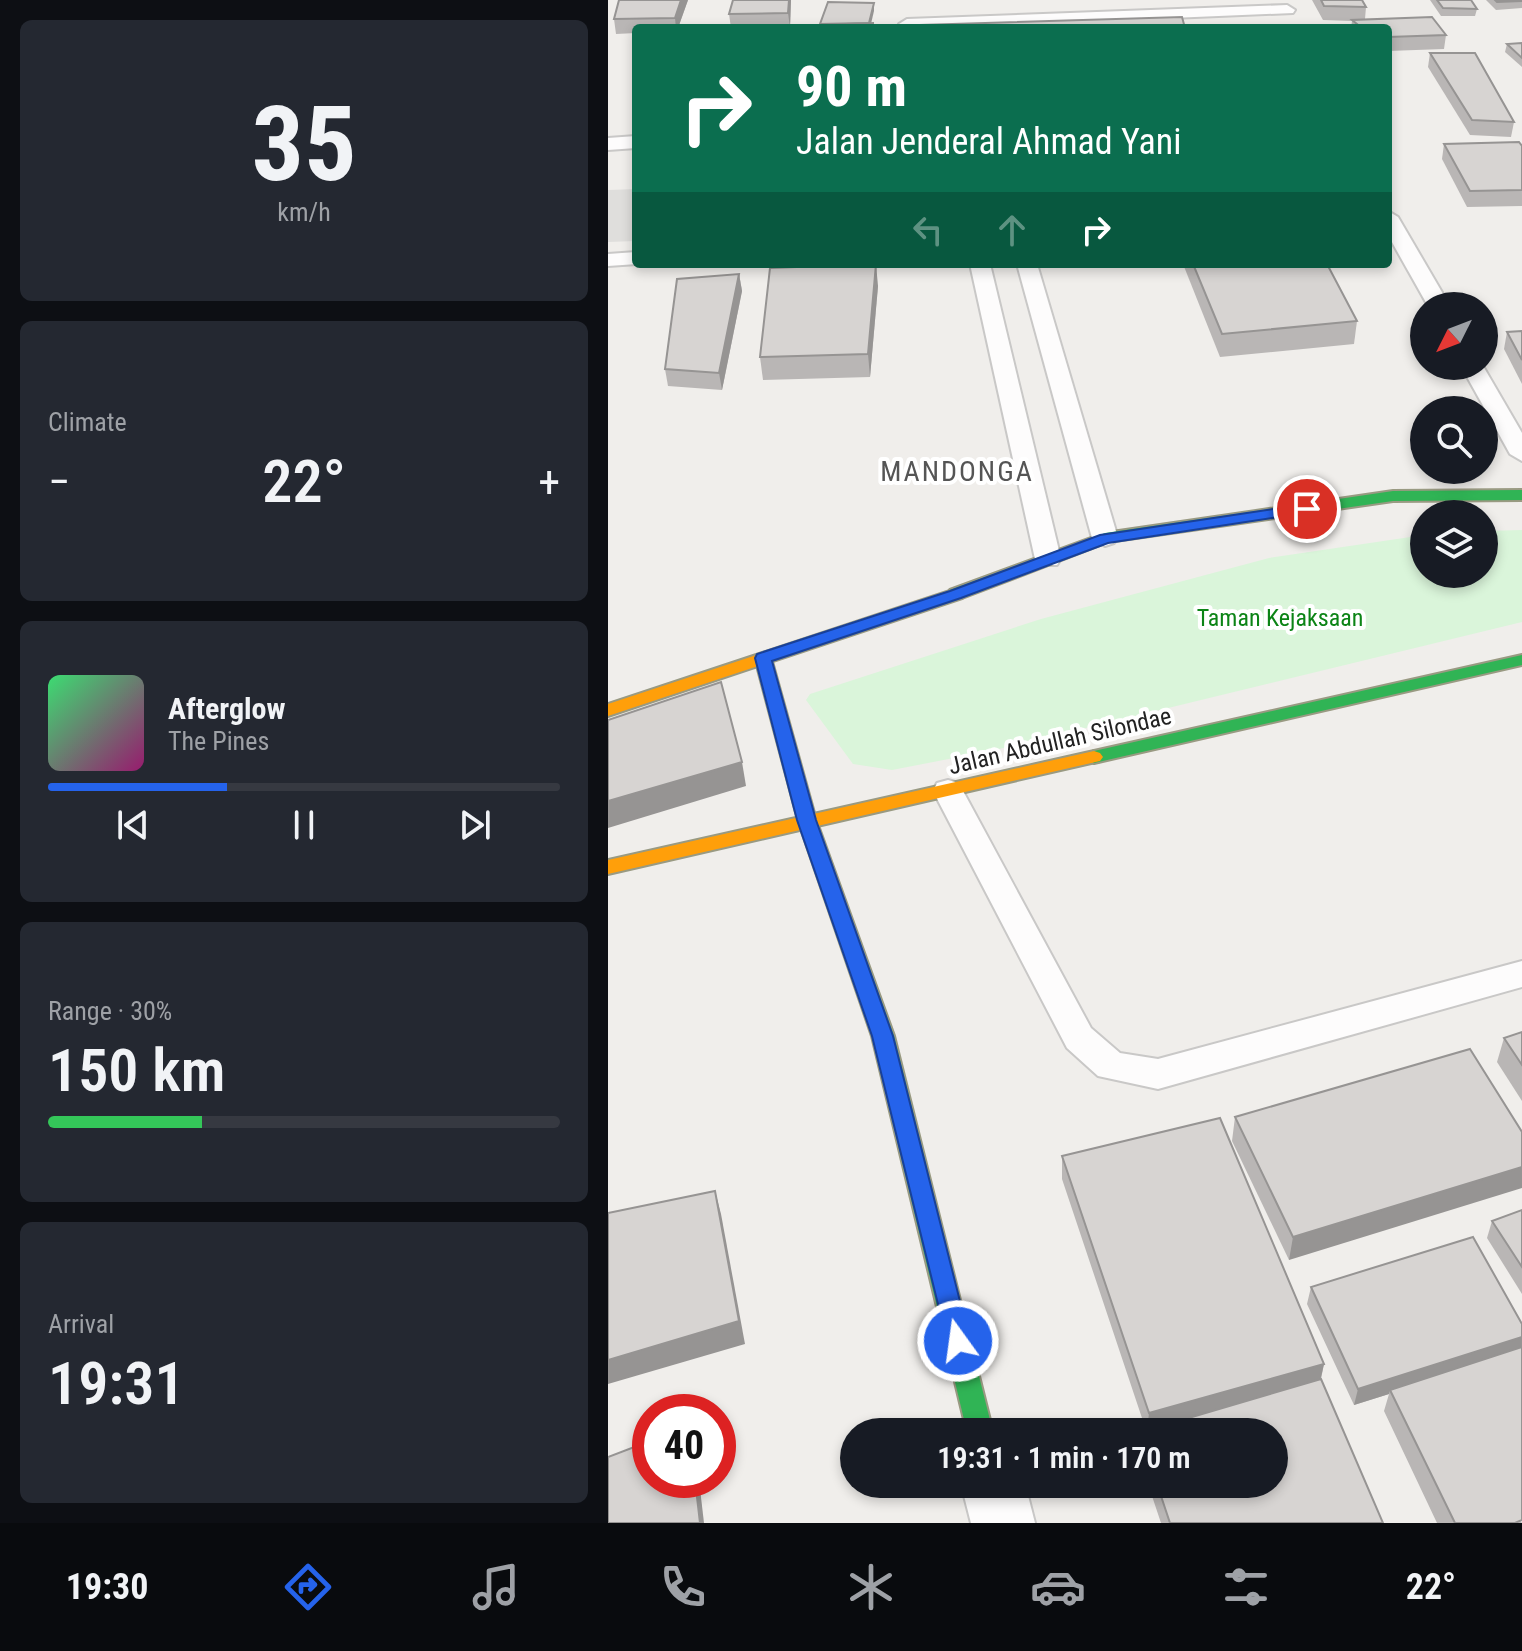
<!DOCTYPE html>
<html lang="en">
<head>
<meta charset="utf-8">
<style>
  body { margin:0; font-family:"Roboto Condensed",sans-serif; background:#242831; color:#f1f3f6; height:100vh; display:flex; flex-direction:column; font-size:30px; white-space:nowrap }
  * { box-sizing:border-box; margin:0 }
  p { font-size:26px; color:#9ea1a6 }
  .icon { flex:none; width:44px; height:44px; fill:none; stroke:currentColor; stroke-width:2; stroke-linecap:round; stroke-linejoin:round }
  .map { position:relative; flex:1; overflow:hidden }
  .details { display:flex; flex-direction:column; gap:20px; padding:20px; background:#0d0f14; width:608px }
  .details>* { flex:none }
  .guide { position:absolute; left:24px; top:24px; width:760px; height:244px; border-radius:8px; box-shadow:0 4px 12px #0003; background:#0b6e4f; color:#fff; overflow:hidden }
  .needle { width:52px; rotate:228deg }
  .buttons { position:absolute; left:802px; top:292px; display:grid; gap:16px }
  .buttons a { display:grid; place-items:center; width:88px; height:88px; border-radius:50%; background:#171b24; box-shadow:0 4px 12px #0003; font-size:40px }
  .speed { position:absolute; left:24px; top:1394px; display:flex; gap:16px; font-size:40px; font-weight:700; text-align:center }
  .speed>* { display:grid; place-content:center; width:104px; height:104px; border-radius:50%; background:#171b24; box-shadow:0 4px 12px #0003; line-height:1 }
  .speed .limit { border:12px solid #d22; background:#fff; color:#111 }
  .pin { position:absolute; display:grid; place-items:center; width:68px; height:68px; color:#fff; margin:-34px; border:4px solid #fff; border-radius:50%; box-shadow:0 2px 8px #0007 }
  .me { position:absolute; width:88px; margin:-44px; rotate:346deg; stroke-linejoin:round; filter:drop-shadow(0 0 6px #0008) }
  .turn { display:flex; align-items:center; gap:28px; height:168px; padding:0 32px; font-size:36px }
  .turn .icon { width:104px; height:104px; stroke-width:2.5 }
  .turn b { display:block; font-size:56px; line-height:68px }
  .lanes { display:flex; align-items:center; height:76px; padding:0 32px; background:#0003; justify-content:center; gap:40px; direction:ltr }
  .lanes .off { opacity:.35 }
  .big { font-size:60px; font-weight:600; line-height:1.1 }
  .details .tile { flex:1; display:flex; flex-direction:column; justify-content:center; gap:12px; min-width:0; padding:0 28px; border-radius:12px; background:#242831 }
  .details .dial { align-items:center; gap:0 }
  .dial b { font-size:104px; line-height:1 }
  .song { display:flex; align-items:center; gap:24px }
  .cover { width:96px; height:96px; border-radius:12px; background:linear-gradient(135deg,hsl(140 70% 55%),hsl(320 70% 35%)) }
  .played { height:8px; border-radius:4px; background:linear-gradient(90deg,#2563eb 35%,#363941 35%) }
  .keys { display:flex; justify-content:space-around; direction:ltr }
  .heat { display:flex; justify-content:space-between; align-items:center; font-size:44px; direction:ltr }
  .charge { height:12px; border-radius:6px; background:linear-gradient(90deg,#34c759 30%,#363941 0) }
  .trip { position:absolute; left:232px; top:1418px; width:448px; height:80px; border-radius:40px; background:#171b24; box-shadow:0 4px 12px #0003; font-weight:600; line-height:80px; text-align:center }
  .menu { display:flex; height:128px; justify-content:space-around; align-items:center; background:#090b0e; color:#9ea1a6 }
  .menu .icon { width:56px; height:56px }
  .menu .selected { color:#2563eb }
  .menu b { font-size:36px; color:#f1f3f6 }
  main { display:flex; flex:1; min-height:0 }
  .map>svg:first-child { display:block }
  .residential { fill:#dfdedc }
  .park { fill:#daf5da }
  .lines { fill:none; stroke-linecap:round; stroke-linejoin:round }
  .lane-casing { stroke:#c9c8c7; stroke-width:4 }
  .street-casing { stroke:#c9c8c7; stroke-width:4 }
  .fast-casing { stroke:#999a82; stroke-width:4 }
  .slow-casing { stroke:#999a82; stroke-width:4 }
  .lane { fill:#fdfcfc; fill-rule:evenodd }
  .street { fill:#fdfcfc; fill-rule:evenodd }
  .fast { fill:#30b455; fill-rule:evenodd }
  .slow { fill:#ff9f0a; fill-rule:evenodd }
  .wall { fill:#b9b6b5 }
  .shaded-wall { fill:#969493 }
  .building { fill:#d7d4d2; stroke:#969493; stroke-width:2 }
  .route { fill:#2563eb; stroke:#184099; stroke-width:2 }
  .labels { text-anchor:middle; dominant-baseline:central; stroke-width:8; stroke-linejoin:round; paint-order:stroke }
  .park-label { font-size:24px; fill:#0c8416; stroke:#fff }
  .street-label { font-size:24px; fill:#222; stroke:#fff }
  .quarter-label { font-size:28px; letter-spacing:2px; fill:#555; stroke:#fff }
</style>
</head>
<body>
<main>
<section class="details">
<div class="tile dial"><b>35</b><p>km/h</p></div>
<div class="tile"><p>Climate</p>
<div class="heat"><a>−</a><b class="big">22°</b><a>+</a></div>
</div>
<div class="tile">
<div class="song"><i class="cover"></i><div><b>Afterglow</b><p>The Pines</p></div></div>
<div class="played"></div>
<div class="keys"><svg class="icon" aria-label="previous" viewBox="0 0 24 24"><path d="M18 5L8 12l10 7zM5 5v14"/></svg><svg class="icon" aria-label="pause" viewBox="0 0 24 24"><path d="M8 5v14M16 5v14"/></svg><svg class="icon" aria-label="next" viewBox="0 0 24 24"><path d="M6 5l10 7-10 7zM19 5v14"/></svg></div>
</div>
<div class="tile"><p>Range · 30%</p><b class="big">150 km</b><div class="charge"></div></div>
<div class="tile"><p>Arrival</p><b class="big">19:31</b></div>
</section>
<div class="map">
<svg width="914" height="1523" viewBox="0 0 914 1523">
  <rect width="100%" height="100%" fill="#f0eeeb"/>
  <polygon class="residential" points="28,189 28,241 0,242 0,190"/>
  <polygon class="park" points="914,530 914,622 387,750 284,770 245,764 198,700 202,694 433,619 661,558 816,535 816,574 876,574 876,531"/>
  <g class="lines">
    <defs>
      <g id="lane">
        <polygon points="679,5 687,10 685,13 324,28 295,28 291,24 299,19"/>
        <polygon points="28,136 28,148 0,150 0,138"/>
        <polygon points="780,211 790,217 842,306 820,306 780,235"/>
        <polygon points="28,252 29,264 0,266 0,254"/>
        <polygon points="362,264 382,264 453,559 449,565 431,565 427,559"/>
        <polygon points="409,264 429,264 510,538 506,543 497,546 484,538"/>
        <polygon points="853,366 875,366 914,433 914,461 902,454"/>
        <polygon points="340,780 351,783 355,791 483,1028 512,1053 550,1059 914,961 914,987 550,1089 490,1076 459,1048 325,791 329,783"/>
      </g>
      <polygon id="street" points="353,1484 417,1484 427,1523 363,1523"/>
      <g id="fast">
        <polygon points="914,490 914,500 785,501 500,542 354,598 342,598 340,594 342,590 497,533 785,491"/>
        <polygon points="155,653 163,658 208,820 286,1036 385,1432 359,1432 264,1036 190,820 147,658"/>
        <polygon points="914,655 914,665 486,763 477,757 486,751"/>
      </g>
      <g id="slow">
        <polygon points="348,589 354,590 356,594 354,598 0,716 0,704"/>
        <polygon points="486,751 492,753 495,757 492,761 0,874 0,860"/>
      </g>
    </defs>
    <use href="#lane" class="lane-casing"/>
    <use href="#street" class="street-casing"/>
    <use href="#fast" class="fast-casing"/>
    <use href="#slow" class="slow-casing"/>
    <use href="#lane" class="lane"/>
    <use href="#street" class="street"/>
    <use href="#fast" class="fast"/>
    <use href="#slow" class="slow"/>
  </g>
  <g class="wall">
    <polygon points="11,0 80,0 70,28 28,28 28,33 8,34 6,19"/>
    <polygon points="125,0 183,0 182,27 123,28 121,14"/>
    <polygon points="704,0 754,0 758,7 757,19 838,35 836,49 780,51 780,28 743,28 744,21 715,20"/>
    <polygon points="822,0 863,0 869,9 867,16 833,16"/>
    <polygon points="878,0 914,0 914,8 888,10"/>
    <polygon points="914,43 914,67 897,52 899,44"/>
    <polygon points="822,53 906,122 903,137 862,135 820,67"/>
    <polygon points="836,144 914,146 914,206 859,207 834,159"/>
    <polygon points="575,264 719,264 749,321 746,344 612,357"/>
    <polygon points="131,274 134,291 114,390 60,386 57,369"/>
    <polygon points="270,286 262,377 155,380 152,357"/>
    <polygon points="914,331 914,384 896,349 899,332"/>
    <polygon points="914,1032 914,1101 889,1062 896,1038"/>
    <polygon points="862,1049 681,1260 624,1141 627,1117"/>
    <polygon points="454,1156 716,1364 713,1379 775,1523 553,1523 540,1484 666,1484 538,1430 454,1179"/>
    <polygon points="914,1210 914,1294 879,1238 884,1221"/>
    <polygon points="703,1287 914,1523 829,1523 776,1411 781,1394 746,1405 699,1304"/>
  </g>
  <g class="shaded-wall">
    <polygon points="73,0 80,0 70,28 68,28 67,18"/>
    <polygon points="181,0 183,0 182,27 180,13"/>
    <polygon points="266,3 266,11 262,28 261,24"/>
    <polygon points="268,264 270,286 262,377 260,354"/>
    <polygon points="131,274 134,291 114,390 111,373"/>
    <polygon points="134,762 138,786 0,828 0,801"/>
    <polygon points="914,1167 914,1188 681,1260 685,1237"/>
    <polygon points="107,1191 113,1214 137,1344 0,1384 0,1360"/>
    <polygon points="914,1337 914,1352 782,1390 781,1394 746,1405 750,1389"/>
    <polygon points="716,1364 711,1386 539,1432 541,1413"/>
    <polygon points="87,1480 91,1480 96,1523 92,1523"/>
  </g>
  <g class="building">
    <polygon points="11,0 73,0 67,18 6,19"/>
    <polygon points="125,0 181,0 180,13 121,14"/>
    <polygon points="713,0 754,0 758,7 716,6"/>
    <polygon points="829,0 863,0 869,9 835,8"/>
    <polygon points="887,0 914,0 914,1 889,2"/>
    <polygon points="220,2 266,3 261,23 212,24"/>
    <polygon points="574,17 577,28 281,28 280,26"/>
    <polygon points="824,17 838,35 780,37 780,28 754,28 744,20"/>
    <polygon points="265,23 265,28 212,28 212,25"/>
    <polygon points="914,43 914,58 899,44"/>
    <polygon points="822,53 867,53 906,122 864,120"/>
    <polygon points="911,142 914,146 914,190 862,191 836,144"/>
    <polygon points="268,264 260,354 152,357 162,268"/>
    <polygon points="585,264 719,264 749,321 614,334"/>
    <polygon points="131,274 111,373 57,369 69,279"/>
    <polygon points="914,331 914,360 899,332"/>
    <polygon points="113,682 134,762 0,801 0,720"/>
    <polygon points="914,1032 914,1065 896,1038"/>
    <polygon points="862,1049 914,1132 914,1167 685,1237 627,1117"/>
    <polygon points="612,1118 716,1364 541,1413 454,1156"/>
    <polygon points="107,1191 131,1321 0,1360 0,1213"/>
    <polygon points="914,1210 914,1267 884,1221"/>
    <polygon points="865,1237 914,1324 914,1337 750,1389 703,1287"/>
    <polygon points="914,1347 914,1520 907,1523 847,1523 782,1390"/>
    <polygon points="713,1379 775,1523 562,1523 549,1484 666,1484 666,1432 533,1432"/>
    <polygon points="42,1441 42,1480 87,1480 92,1523 0,1523 0,1457"/>
  </g>
  <polygon class="route" points="699,504 704,506 704,512 500,543 353,598 164,661 208,820 285,1036 362,1341 359,1349 350,1352 341,1349 264,1036 189,820 147,658 149,654 342,591 492,535"/>
  <g class="labels">
    <g class="park-label">
      <text x="672" y="618">Taman Kejaksaan</text>
    </g>
    <g class="street-label">
      <text transform="translate(452 741) rotate(-13)">Jalan Abdullah Silondae</text>
    </g>
    <g class="quarter-label">
      <text x="349" y="471">MANDONGA</text>
    </g>
  </g>
</svg>
<div class="buttons">
<a><svg class="needle" viewBox="-14 -14 28 28"><path d="M0-13l5 13h-10z" fill="#e53935"/><path d="M0 13l5-13h-10z" fill="#9ea1a6"/></svg></a>
<a><svg class="icon" aria-label="search" viewBox="0 0 24 24"><circle cx="10" cy="10" r="6"/><path d="M15 15l6 6"/></svg></a>
<a><svg class="icon" aria-label="layers" viewBox="0 0 24 24"><path d="M12 4l9 5-9 5-9-5zM3 14l9 5 9-5"/></svg></a>
</div>
<div class="speed"><div class="limit">40</div></div>
<div class="pin" style="left:699px;top:509px;background:#d93025"><svg class="icon" aria-label="arrive" viewBox="0 0 24 24"><path d="M6 21V4h12l-3 4 3 4H6"/></svg></div>
<svg class="me" style="left:350px;top:1341px" viewBox="-20 -20 40 40"><circle r="17" fill="#2563eb" stroke="#fff" stroke-width="3"/><path d="M0-11L8 9 0 5-8 9z" fill="#fff"/></svg>
<div class="trip">19:31 · 1 min · 170 m</div>
<div class="guide">
<div class="turn"><svg class="icon" aria-label="right" viewBox="0 0 24 24"><path d="M7 20v-9h11M14 6l5 5-5 5"/></svg><div><b>90 m</b>Jalan Jenderal Ahmad Yani</div></div>
<div class="lanes"><svg class="icon off" aria-label="left" viewBox="0 0 24 24"><path d="M17 20v-9H6M10 6l-5 5 5 5"/></svg><svg class="icon off" aria-label="ahead" viewBox="0 0 24 24"><path d="M12 20V5M6 11l6-6 6 6"/></svg><svg class="icon" aria-label="right" viewBox="0 0 24 24"><path d="M7 20v-9h11M14 6l5 5-5 5"/></svg></div>
</div>
</div>
</main>
<nav class="menu">
<b>19:30</b>
<svg class="icon selected" aria-label="directions" viewBox="0 0 24 24"><path d="M12 3l9 9-9 9-9-9zM9 14v-3h6M13 9l2 2-2 2"/></svg>
<svg class="icon" aria-label="music" viewBox="0 0 24 24"><path d="M9 18V5l10-2v13"/><circle cx="6" cy="18" r="3"/><circle cx="16" cy="16" r="3"/></svg>
<svg class="icon" aria-label="phone" viewBox="0 0 24 24"><path d="M5 4h4l2 5-3 2q2 4 5 5l2-3 5 2v4C11 20 4 13 5 4z"/></svg>
<svg class="icon" aria-label="climate" viewBox="0 0 24 24"><path d="M12 3v18M4 7l16 10M4 17L20 7"/></svg>
<svg class="icon" aria-label="car" viewBox="0 0 24 24"><path d="M5 17H2v-5l4-1 3-4h7l3 4 3 1v5h-3M9 17h6M6 11h13"/><circle cx="7" cy="17" r="2"/><circle cx="17" cy="17" r="2"/></svg>
<svg class="icon" aria-label="filters" viewBox="0 0 24 24"><path d="M4 7h16M4 17h16"/><circle cx="9" cy="7" r="2"/><circle cx="15" cy="17" r="2"/></svg>
<b>22°</b>
</nav>
</body>
</html>
